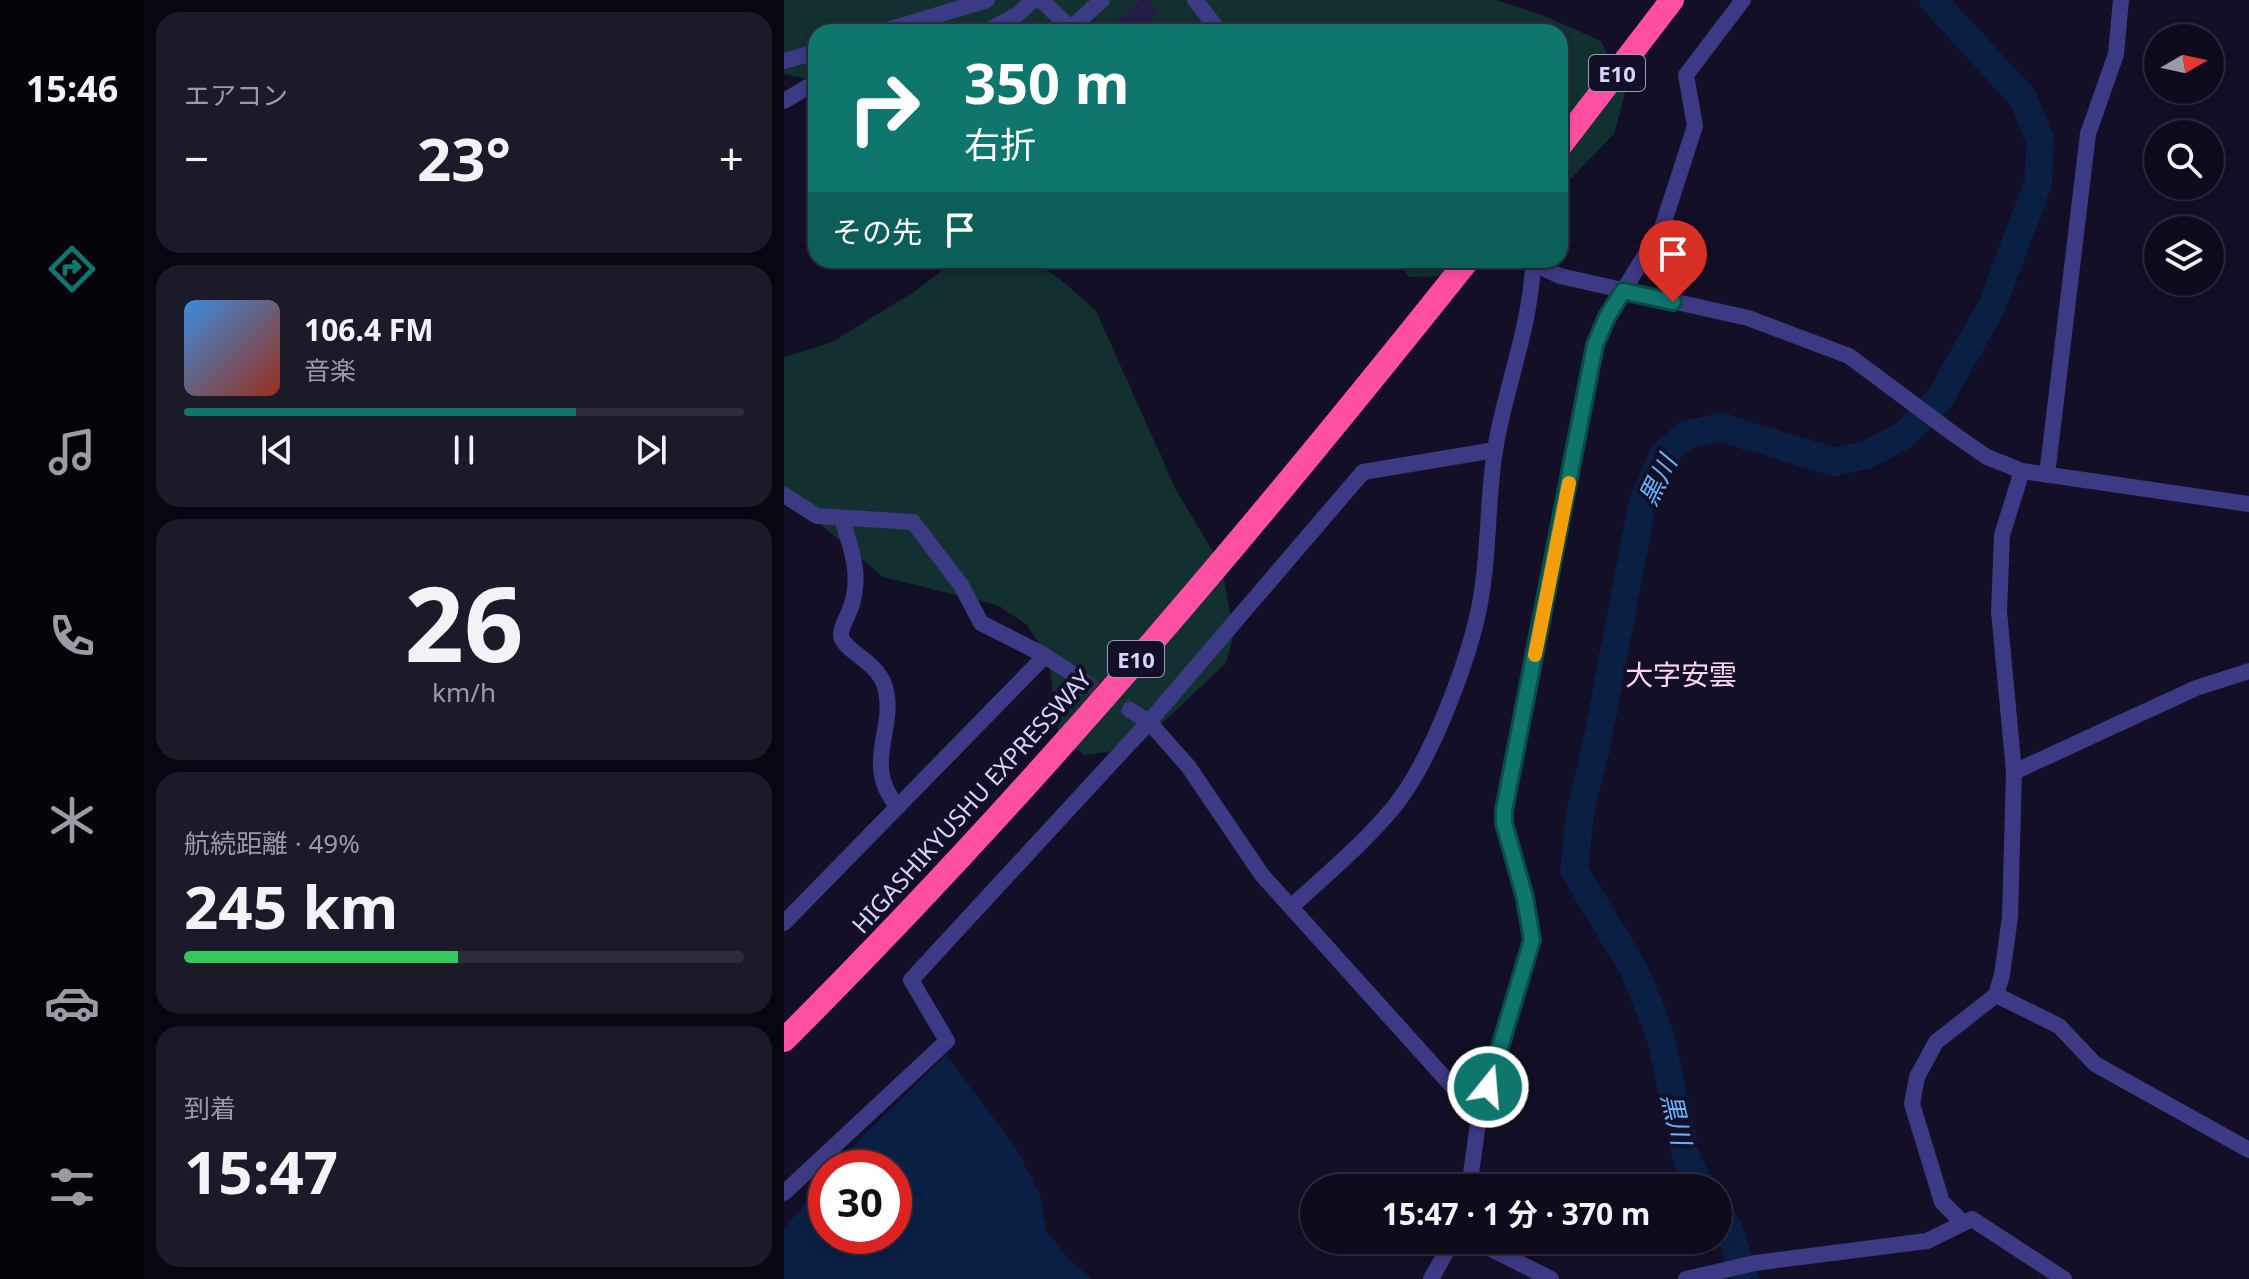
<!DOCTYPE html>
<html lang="ja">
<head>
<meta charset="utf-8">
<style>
  body { margin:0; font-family:"Noto Sans","Noto Sans JP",sans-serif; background:#1c1929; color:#f1f3f6; height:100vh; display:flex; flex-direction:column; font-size:30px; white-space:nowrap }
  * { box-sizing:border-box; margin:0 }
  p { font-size:26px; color:#9b9ba3 }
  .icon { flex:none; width:44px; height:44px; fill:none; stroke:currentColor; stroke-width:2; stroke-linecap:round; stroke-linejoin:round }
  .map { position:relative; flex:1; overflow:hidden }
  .panel { display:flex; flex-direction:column; gap:12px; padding:12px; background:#08060f; width:640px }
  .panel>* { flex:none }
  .hud { position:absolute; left:24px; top:24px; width:760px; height:244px; border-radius:24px; box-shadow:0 4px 12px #0003,0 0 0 2px #2e2b3b; background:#0f766e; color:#fff; overflow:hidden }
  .needle { width:52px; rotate:81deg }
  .tools { position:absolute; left:1360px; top:24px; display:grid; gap:16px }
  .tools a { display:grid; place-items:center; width:80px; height:80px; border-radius:50%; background:#0e0b1c; box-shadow:0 4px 12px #0003,0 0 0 2px #2e2b3b; font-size:40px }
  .speed { position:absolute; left:24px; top:1150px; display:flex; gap:16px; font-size:40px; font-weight:700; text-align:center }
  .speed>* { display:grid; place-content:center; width:104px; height:104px; border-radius:50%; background:#0e0b1c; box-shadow:0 4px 12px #0003,0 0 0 2px #2e2b3b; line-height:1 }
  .speed .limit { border:12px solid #d22; background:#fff; color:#111 }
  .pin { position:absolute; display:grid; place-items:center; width:68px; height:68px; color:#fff; margin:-82px -34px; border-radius:50% 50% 50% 0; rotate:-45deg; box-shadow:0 0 8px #0007 }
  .pin .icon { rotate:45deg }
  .me { position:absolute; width:88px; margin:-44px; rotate:17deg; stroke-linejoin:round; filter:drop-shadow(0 0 6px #0008) }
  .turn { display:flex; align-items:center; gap:28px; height:168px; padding:0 24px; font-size:36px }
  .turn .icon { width:104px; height:104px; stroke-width:2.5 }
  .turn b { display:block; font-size:56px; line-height:68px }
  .then { display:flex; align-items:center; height:76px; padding:0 24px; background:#0003; gap:16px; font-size:30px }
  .big { font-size:60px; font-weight:700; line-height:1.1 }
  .panel .widget { flex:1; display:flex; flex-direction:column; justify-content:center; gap:12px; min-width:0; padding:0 28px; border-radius:24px; background:#1c1929 }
  .panel .dial { align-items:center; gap:0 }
  .dial b { font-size:104px; line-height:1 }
  .song { display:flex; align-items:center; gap:24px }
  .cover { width:96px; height:96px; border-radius:12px; background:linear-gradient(135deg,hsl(210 70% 55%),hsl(10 70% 35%)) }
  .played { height:8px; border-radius:4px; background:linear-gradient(90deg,#0f766e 70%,#2e2b3b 70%) }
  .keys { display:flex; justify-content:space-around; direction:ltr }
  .heat { display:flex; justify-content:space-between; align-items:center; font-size:44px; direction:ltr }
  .charge { height:12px; border-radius:6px; background:linear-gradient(90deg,#34c759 49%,#2e2b3b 0) }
  .trip { position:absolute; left:516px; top:1174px; width:432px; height:80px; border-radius:40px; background:#0e0b1c; box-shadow:0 4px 12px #0003,0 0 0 2px #2e2b3b; font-weight:700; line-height:80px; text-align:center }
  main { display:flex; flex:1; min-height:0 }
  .tabs { display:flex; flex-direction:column; width:144px; justify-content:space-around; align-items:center; background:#06040b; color:#9b9ba3 }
  .tabs .icon { width:56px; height:56px }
  .tabs .selected { color:#0f766e }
  .tabs b { font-size:36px; color:#f1f3f6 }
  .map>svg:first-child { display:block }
  .green { fill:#12302f }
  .water { fill:#0a1f44 }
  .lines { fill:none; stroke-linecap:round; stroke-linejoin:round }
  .river { stroke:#0a1f44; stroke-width:28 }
  .building { fill:#241b47 }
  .minor-tunnel { stroke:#312d47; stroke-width:16; stroke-dasharray:16 8; stroke-linecap:butt }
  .minor { stroke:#3d3a85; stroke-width:16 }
  .motorway { stroke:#ff4fa3; stroke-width:24 }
  .route-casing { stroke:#0a4d48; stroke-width:20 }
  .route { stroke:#0f766e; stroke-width:14 }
  .slow { stroke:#f59e0b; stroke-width:14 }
  .labels { text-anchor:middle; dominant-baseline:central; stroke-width:8; stroke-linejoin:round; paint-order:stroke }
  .shield { fill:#130f26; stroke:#9e99be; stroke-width:2 }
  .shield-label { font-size:22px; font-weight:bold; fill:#d9d4ff }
  .street-label { font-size:24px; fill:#d9d4ff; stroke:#130f26 }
  .water-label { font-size:26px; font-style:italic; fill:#62b6ff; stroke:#130f26 }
  .quarter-label { font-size:28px; fill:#ffd6f0; stroke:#130f26 }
</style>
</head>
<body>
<main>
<nav class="tabs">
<b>15:46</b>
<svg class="icon selected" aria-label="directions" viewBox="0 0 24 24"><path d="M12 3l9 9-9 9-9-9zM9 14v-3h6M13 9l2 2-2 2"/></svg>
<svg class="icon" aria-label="music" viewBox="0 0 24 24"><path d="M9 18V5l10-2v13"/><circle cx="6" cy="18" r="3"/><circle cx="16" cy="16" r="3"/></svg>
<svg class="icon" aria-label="phone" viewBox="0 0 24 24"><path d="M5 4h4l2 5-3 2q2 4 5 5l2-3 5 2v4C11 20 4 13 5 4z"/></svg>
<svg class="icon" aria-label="climate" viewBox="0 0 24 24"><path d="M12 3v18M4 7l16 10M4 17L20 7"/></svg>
<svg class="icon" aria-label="car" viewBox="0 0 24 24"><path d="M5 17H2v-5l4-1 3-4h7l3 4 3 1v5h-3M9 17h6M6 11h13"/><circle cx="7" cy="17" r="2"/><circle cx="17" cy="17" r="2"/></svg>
<svg class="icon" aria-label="filters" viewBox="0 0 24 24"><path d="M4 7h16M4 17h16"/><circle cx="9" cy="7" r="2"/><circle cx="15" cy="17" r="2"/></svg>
</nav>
<section class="panel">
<div class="widget"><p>エアコン</p>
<div class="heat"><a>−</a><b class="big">23°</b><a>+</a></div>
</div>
<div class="widget">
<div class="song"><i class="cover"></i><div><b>106.4 FM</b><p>音楽</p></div></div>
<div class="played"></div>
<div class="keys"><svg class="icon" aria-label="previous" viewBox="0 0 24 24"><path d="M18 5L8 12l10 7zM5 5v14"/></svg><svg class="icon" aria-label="pause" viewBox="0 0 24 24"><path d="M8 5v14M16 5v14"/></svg><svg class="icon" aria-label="next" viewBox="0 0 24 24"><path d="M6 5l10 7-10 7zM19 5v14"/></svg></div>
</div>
<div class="widget dial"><b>26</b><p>km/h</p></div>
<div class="widget"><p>航続距離 · 49%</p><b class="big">245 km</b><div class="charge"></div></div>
<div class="widget"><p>到着</p><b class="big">15:47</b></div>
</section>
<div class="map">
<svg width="1465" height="1279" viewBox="0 0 1465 1279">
  <rect width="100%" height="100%" fill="#130f26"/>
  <g class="green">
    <polygon points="0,0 712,0 758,15 817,41 841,93 830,134 776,190 776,32 32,32 32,81 0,74"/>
    <polygon points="172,260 241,260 253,264 276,279 312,311 392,490 437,565 450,633 442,663 352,748 301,755 275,738 264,656 242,624 213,605 99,577 29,518 0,486 0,357 46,343 130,292"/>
    <polygon points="612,260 689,260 659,276 625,277"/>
  </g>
  <polygon class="water" points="162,1055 232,1148 256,1195 262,1230 286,1261 309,1279 0,1279 0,1229 42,1179 42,1236 110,1236 110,1168 51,1168 76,1139"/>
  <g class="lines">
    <g class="river">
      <polyline points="918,1188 903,1161 878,1043 867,1011 849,968 790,870 796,813 813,742 858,505 879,455 902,435 936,427 1050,462 1082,455 1120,435 1156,398 1208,306 1254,184 1256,140 1239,98 1149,0"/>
      <polyline points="934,1212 945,1230 961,1279"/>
    </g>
  </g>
  <polygon class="building" points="356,0 364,0 374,13 350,32 321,32"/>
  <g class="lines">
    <polyline class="minor-tunnel" points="298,680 346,710"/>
    <g class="minor">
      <polyline points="257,0 283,25 289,26 318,0"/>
      <polyline points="411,0 436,32"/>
      <polyline points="97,32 203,0"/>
      <polyline points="201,32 233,15 249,0"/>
      <polyline points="0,61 32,52"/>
      <polyline points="0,101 32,82"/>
      <polyline points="741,260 776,276 964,318 1065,356 1171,435 1203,457 1238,471 1465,504"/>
      <polyline points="1263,475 1304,134 1332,54 1337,0"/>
      <polyline points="0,495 33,516 129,522 177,585 197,623 258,654 298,680"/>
      <path d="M58 518C67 550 78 573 67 607 64 616 57 626 57 635 57 649 92 661 100 684 115 727 76 763 114 807"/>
      <polyline points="346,710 365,722 404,766 478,875 695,1116"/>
      <polyline points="1230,772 1412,688 1465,671"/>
      <path d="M508 906C543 874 579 844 609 808 648 761 692 645 699 584 705 540 704 494 711 450 721 388 746 329 749 265"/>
      <polyline points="0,923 261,656"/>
      <polyline points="1212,995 1275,1026 1311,1064 1465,1150"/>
      <polyline points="685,1188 695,1116 748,940 741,898 720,823 720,810 811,345 823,317 878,228 911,126 902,75 959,0"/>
      <polyline points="0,1193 163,1041 127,980 365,722 579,472 711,450"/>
      <polyline points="1178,1222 1158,1202 1128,1104 1133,1077 1152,1042 1212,995 1218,975 1226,917 1230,772 1215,611 1218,535 1238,471"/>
      <polyline points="689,1240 767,1279"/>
      <polyline points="647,1279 669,1240"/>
      <polyline points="902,1279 971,1263 1143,1241 1188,1219 1280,1279"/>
    </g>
    <g class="motorway">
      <polyline points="776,146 888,0"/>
      <path d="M0 1040C245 796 469 530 684 260"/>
    </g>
  </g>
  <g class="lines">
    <defs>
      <polyline id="route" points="704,1087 748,940 741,898 720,823 720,810 811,345 823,317 839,291 889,302"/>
    </defs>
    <use href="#route" class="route-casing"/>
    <use href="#route" class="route"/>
    <polyline class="slow" points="751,655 785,483"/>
  </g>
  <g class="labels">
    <g class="shield">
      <rect x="805" y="55" width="56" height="36" rx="6"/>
      <rect x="324" y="641" width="56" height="36" rx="6"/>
    </g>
    <g class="shield-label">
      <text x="833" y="73">E10</text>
      <text x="352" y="659">E10</text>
    </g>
    <g class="street-label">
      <text transform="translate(187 801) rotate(-48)">HIGASHIKYUSHU EXPRESSWAY</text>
    </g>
    <g class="water-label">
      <text transform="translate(873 480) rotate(-64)">黒川</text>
      <text transform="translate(893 1119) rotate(77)">黒川</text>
    </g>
    <g class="quarter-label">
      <text x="897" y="674">大字安雲</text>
    </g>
  </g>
</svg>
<div class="tools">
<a><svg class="needle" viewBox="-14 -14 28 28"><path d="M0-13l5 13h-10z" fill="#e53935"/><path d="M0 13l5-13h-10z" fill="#9b9ba3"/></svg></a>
<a><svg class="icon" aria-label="search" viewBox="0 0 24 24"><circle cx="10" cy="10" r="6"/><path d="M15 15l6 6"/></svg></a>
<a><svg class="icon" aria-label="layers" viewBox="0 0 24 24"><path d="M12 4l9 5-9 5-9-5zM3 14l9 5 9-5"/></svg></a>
</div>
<div class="speed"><div class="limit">30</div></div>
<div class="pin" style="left:889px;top:302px;background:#d93025"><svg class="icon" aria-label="arrive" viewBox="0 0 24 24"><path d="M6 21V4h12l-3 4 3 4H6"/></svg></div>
<svg class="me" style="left:704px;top:1087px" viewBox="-20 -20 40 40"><circle r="17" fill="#0f766e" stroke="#fff" stroke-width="3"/><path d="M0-11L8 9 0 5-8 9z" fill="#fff"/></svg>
<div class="trip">15:47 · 1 分 · 370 m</div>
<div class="hud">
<div class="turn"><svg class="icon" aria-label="right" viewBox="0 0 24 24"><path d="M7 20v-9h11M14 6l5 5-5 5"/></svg><div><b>350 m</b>右折</div></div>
<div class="then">その先<svg class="icon" aria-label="arrive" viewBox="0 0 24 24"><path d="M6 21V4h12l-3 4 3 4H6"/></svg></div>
</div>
</div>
</main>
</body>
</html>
